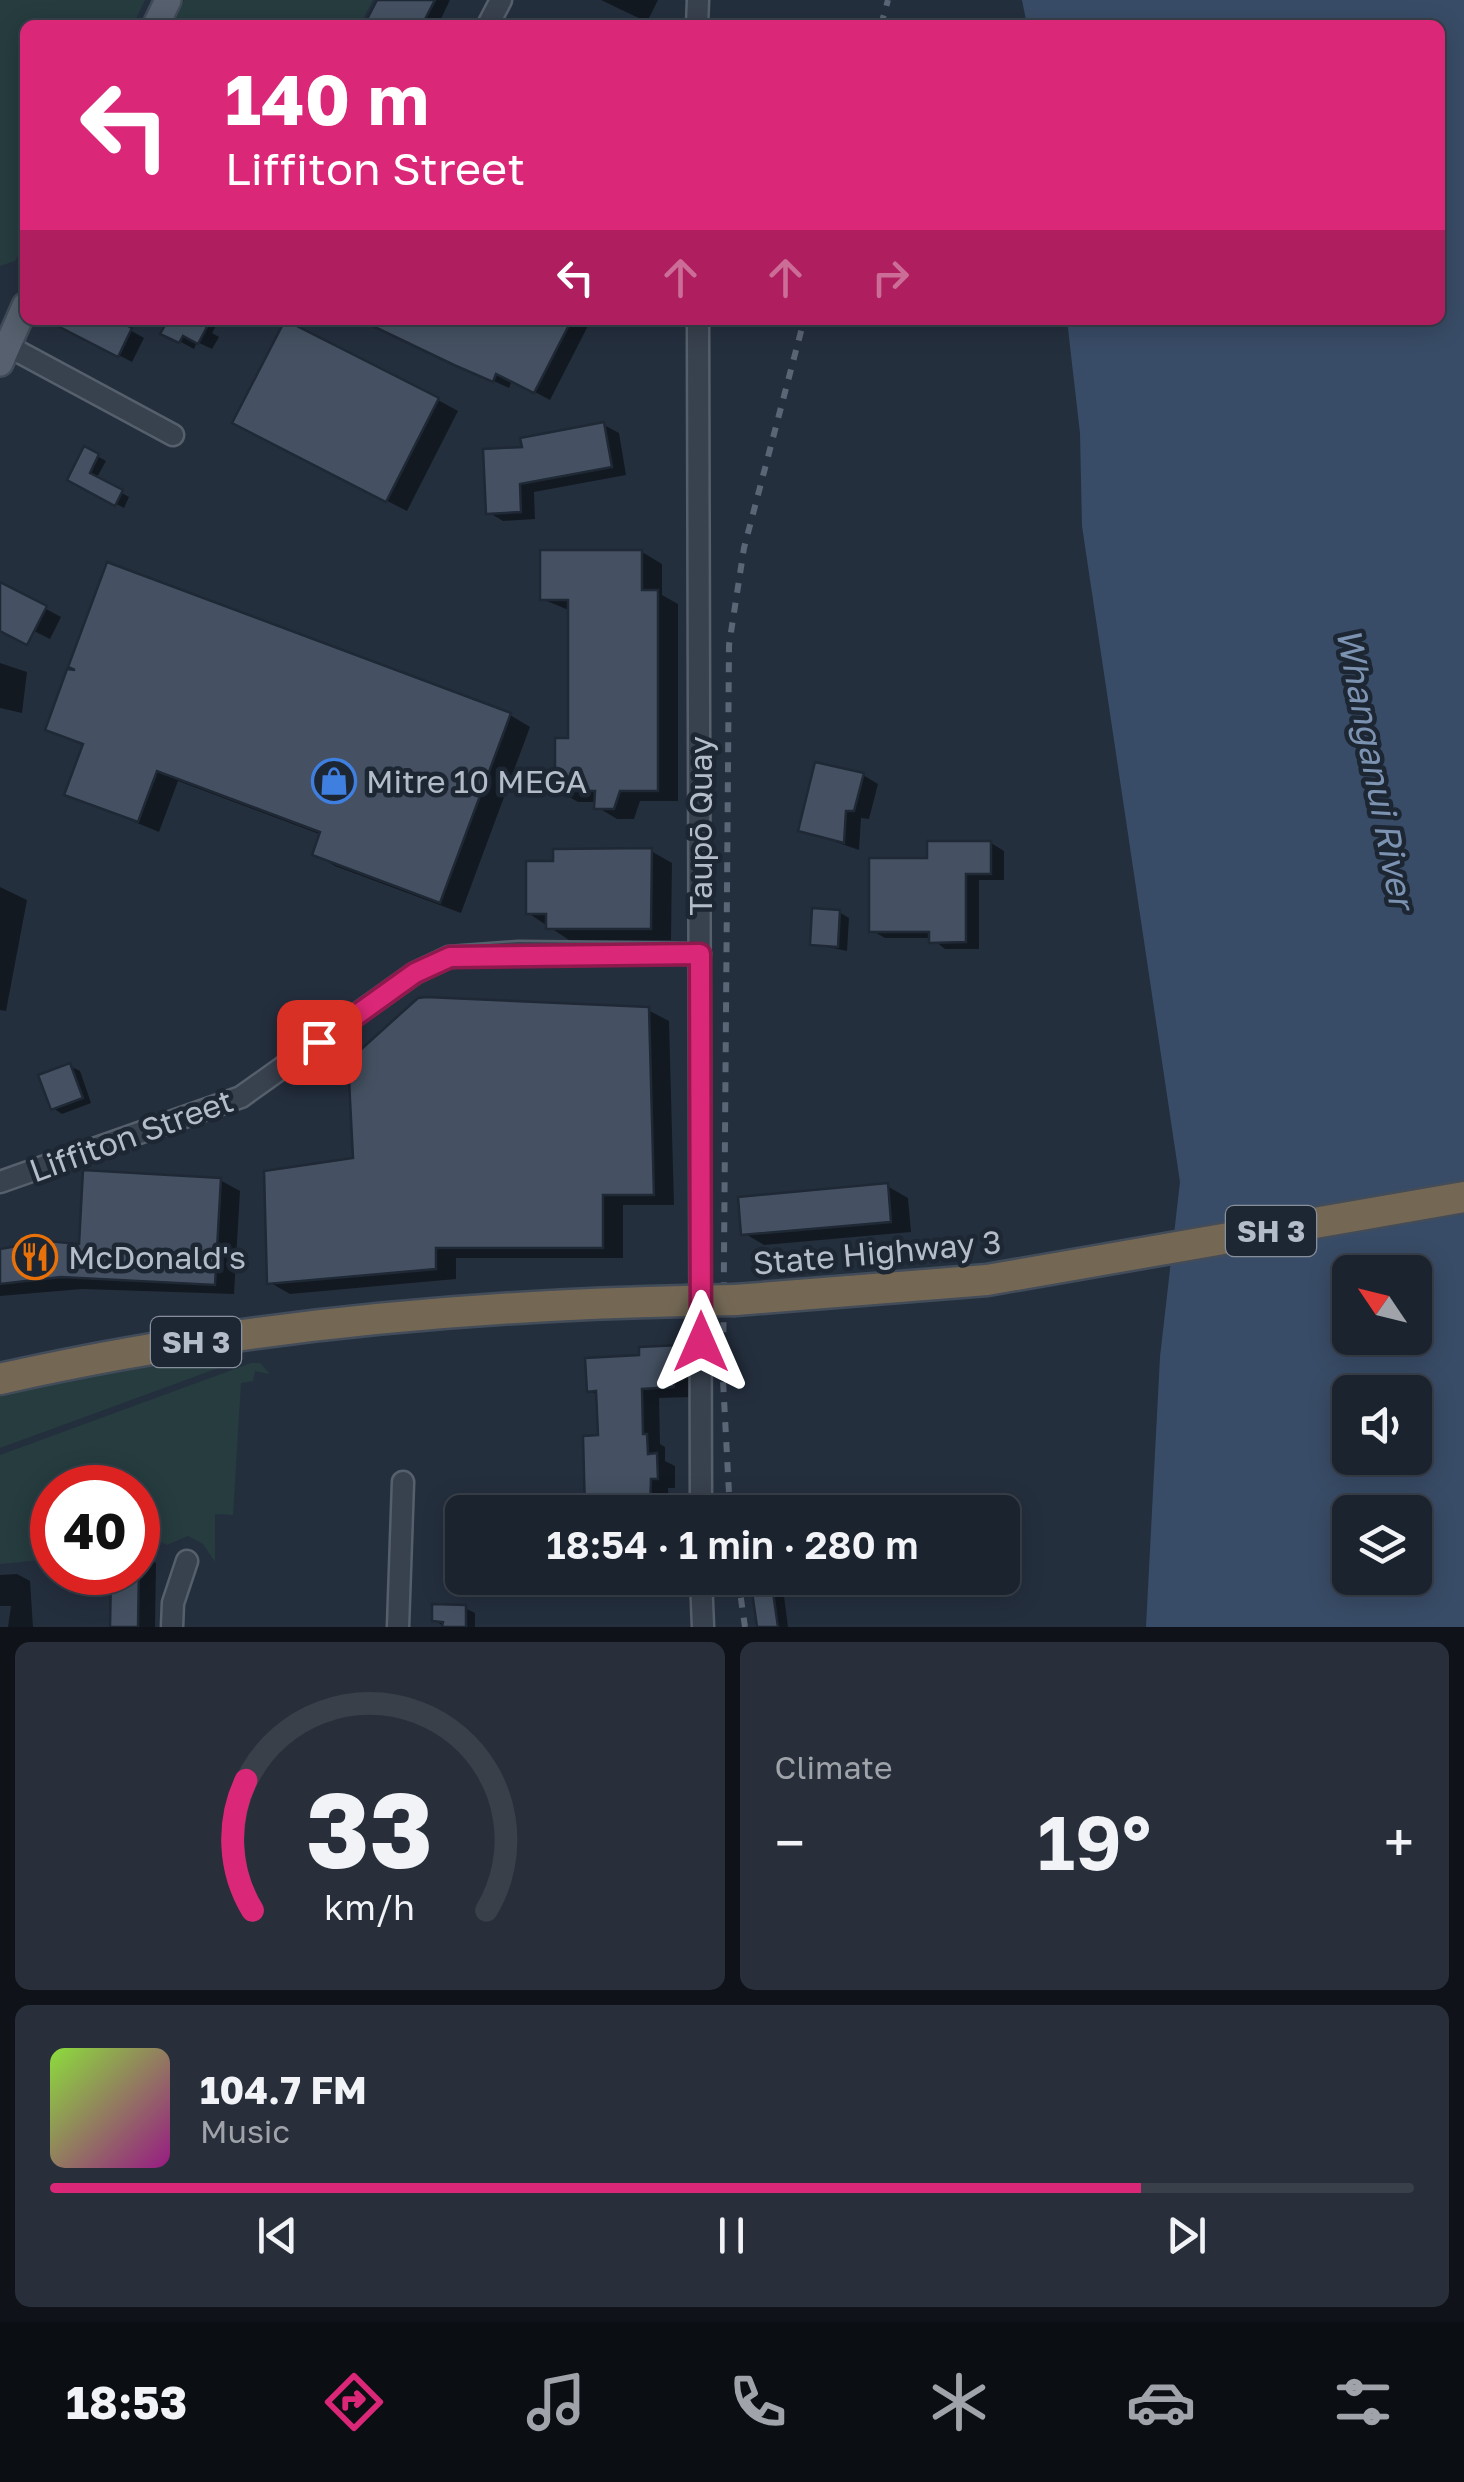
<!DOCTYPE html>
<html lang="en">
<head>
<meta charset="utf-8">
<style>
  body { margin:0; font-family:"Golos Text",sans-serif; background:#282f3a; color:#f1f3f6; height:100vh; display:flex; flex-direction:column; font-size:38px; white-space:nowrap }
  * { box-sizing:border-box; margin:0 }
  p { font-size:32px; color:#a0a4aa }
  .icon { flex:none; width:55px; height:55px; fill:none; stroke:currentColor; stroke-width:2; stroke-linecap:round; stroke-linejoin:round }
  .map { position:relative; height:1627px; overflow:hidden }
  .drawer { display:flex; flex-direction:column; gap:15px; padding:15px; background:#0f1319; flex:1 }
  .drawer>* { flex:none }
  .guide { position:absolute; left:20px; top:20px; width:1425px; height:305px; border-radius:15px; box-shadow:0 5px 25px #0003,0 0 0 2px #39404a; background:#db2777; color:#fff; overflow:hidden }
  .needle { width:65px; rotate:305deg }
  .tools { position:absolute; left:1332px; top:1255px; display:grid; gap:20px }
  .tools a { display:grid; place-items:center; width:100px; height:100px; border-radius:15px; background:#1b232e; box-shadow:0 5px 25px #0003,0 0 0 2px #39404a; font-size:50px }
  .speed { position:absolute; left:30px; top:1465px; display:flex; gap:20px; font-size:50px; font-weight:700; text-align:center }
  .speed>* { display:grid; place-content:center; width:130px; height:130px; border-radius:50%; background:#1b232e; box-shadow:0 5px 25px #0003,0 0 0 2px #39404a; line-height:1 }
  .speed .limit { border:15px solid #d22; background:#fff; color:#111 }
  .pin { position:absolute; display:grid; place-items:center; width:85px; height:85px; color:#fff; margin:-42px; border-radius:20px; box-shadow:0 5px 15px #0006 }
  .me { position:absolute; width:110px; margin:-55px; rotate:0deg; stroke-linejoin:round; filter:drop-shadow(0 0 8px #0008) }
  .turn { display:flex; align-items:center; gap:35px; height:210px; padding:0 40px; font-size:45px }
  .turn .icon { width:130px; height:130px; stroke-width:2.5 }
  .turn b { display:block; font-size:70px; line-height:85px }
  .lanes { display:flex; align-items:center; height:95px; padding:0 40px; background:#0003; justify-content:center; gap:50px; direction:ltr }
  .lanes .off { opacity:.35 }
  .big { font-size:75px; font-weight:600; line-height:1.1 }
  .drawer .widget { flex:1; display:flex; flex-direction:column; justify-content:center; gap:15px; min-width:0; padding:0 35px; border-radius:15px; background:#282f3a }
  .drawer .dial { align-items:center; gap:0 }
  .dial svg { height:260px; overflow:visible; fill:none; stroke:#39404a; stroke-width:7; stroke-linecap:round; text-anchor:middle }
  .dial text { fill:#f1f3f6; stroke:none }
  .song { display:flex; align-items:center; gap:30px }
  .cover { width:120px; height:120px; border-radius:15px; background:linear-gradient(135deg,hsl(90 70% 55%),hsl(310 70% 35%)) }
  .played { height:10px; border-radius:5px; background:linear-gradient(90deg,#db2777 80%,#39404a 80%) }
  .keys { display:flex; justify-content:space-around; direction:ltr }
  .heat { display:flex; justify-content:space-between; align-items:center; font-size:55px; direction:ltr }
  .drawer .tiles { flex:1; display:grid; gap:15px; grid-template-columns:1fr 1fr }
  .widget:last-child { grid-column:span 2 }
  .trip { position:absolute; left:445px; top:1495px; width:575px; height:100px; border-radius:15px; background:#1b232e; box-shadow:0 5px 25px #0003,0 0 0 2px #39404a; font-weight:600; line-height:100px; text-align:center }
  .dock { display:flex; height:160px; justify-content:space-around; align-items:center; background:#0b0e12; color:#a0a4aa }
  .dock .icon { width:70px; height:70px }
  .dock .selected { color:#db2777 }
  .dock b { font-size:45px; color:#f1f3f6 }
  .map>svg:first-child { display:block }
  .green { fill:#263c3f }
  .water { fill:#394c67; fill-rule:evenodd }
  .shadow { fill:#0007 }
  .building { fill:#455162; stroke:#1f2835; stroke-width:2.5 }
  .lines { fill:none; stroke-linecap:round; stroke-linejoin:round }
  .minor-casing { stroke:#565f6c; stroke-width:25 }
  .major-casing { stroke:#414a57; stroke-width:30 }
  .highway-casing { stroke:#434c59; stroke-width:35 }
  .minor { stroke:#38414e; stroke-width:20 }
  .major { stroke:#56606e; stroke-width:25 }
  .highway { stroke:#746855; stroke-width:30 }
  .rail { stroke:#5a6575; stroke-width:6; stroke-dasharray:10 10; stroke-linecap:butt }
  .highway-bridge-casing { stroke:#434c59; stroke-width:35; stroke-linecap:butt }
  .highway-bridge { stroke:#746855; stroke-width:30 }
  .route-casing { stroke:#8e194d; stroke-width:25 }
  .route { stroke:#db2777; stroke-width:18 }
  .labels { text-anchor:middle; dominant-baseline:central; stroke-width:9; stroke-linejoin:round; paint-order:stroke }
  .shield { fill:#1d2633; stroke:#878f9c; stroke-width:2.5 }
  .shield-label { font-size:30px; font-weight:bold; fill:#b4bcc9 }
  .poi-label { font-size:32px; fill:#b4bcc9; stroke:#1d2633; text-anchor:start }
  .street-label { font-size:32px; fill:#b4bcc9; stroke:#1d2633 }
  .water-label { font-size:35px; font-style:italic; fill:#7c92b1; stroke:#1d2633 }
</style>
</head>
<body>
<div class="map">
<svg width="1464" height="1627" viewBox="0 0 1464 1627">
  <rect width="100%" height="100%" fill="#242f3e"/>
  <g class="green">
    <polygon points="0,0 145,0 133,25 25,25 25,241 15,261 0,266"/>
    <polygon points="184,0 373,0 360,25 172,25"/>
    <polygon points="225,1348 243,1359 0,1448 0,1393"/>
    <polygon points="251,1363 260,1363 270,1374 255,1371 253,1381 241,1383 233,1515 215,1514 215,1562 203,1544 188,1536 167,1545 138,1531 138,1488 52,1488 52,1559 0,1564 0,1455"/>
  </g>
  <path class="water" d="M1022 0H1464V1627H1146L1160 1357 1180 1182 1082 526 1080 433 1067 320H1440V25H1027ZM1350 1272H1415V1338H1350ZM1350 1392H1415V1458H1350ZM1350 1512H1415V1578H1350Z"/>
  <g class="shadow">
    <polygon points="389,0 450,0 438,25 367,25"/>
    <polygon points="601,0 658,0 647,22"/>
    <polygon points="51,320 132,320 128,329 144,338 132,362"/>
    <polygon points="170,320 219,320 212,333 219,337 212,349 197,342 194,349 164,333"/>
    <polygon points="361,320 591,320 550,400 512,380 509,388"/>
    <polygon points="438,400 458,411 407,511 255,434"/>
    <polygon points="604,425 619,433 626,475 534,492 535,519 503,521 488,512 525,449"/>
    <polygon points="85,449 106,461 96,479 129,497 124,508 70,479"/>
    <polygon points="642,552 662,564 662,595 678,604 678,801 640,801 634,819 617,819 597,807 597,802 578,802 557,790 570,741 571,611 542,599"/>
    <polygon points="109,565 510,715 530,727 461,913 335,866 315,854 322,835 178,781 159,832 67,794 84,746 48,728 86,674"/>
    <polygon points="0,584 61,617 50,639 0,614"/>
    <polygon points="0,663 27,672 22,713 0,708"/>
    <polygon points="863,775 878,784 869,819 861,818 859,850 801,830"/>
    <polygon points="991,843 1004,851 1004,880 979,880 979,949 945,949 931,938 885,938 871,930 930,860"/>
    <polygon points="651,851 672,863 671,940 569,940 528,913"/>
    <polygon points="0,887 27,900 6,1011 0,1010"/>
    <polygon points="839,912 849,918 847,951 813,944"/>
    <polygon points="648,1010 669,1021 674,1205 623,1205 623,1258 456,1258 456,1279 290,1294 269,1282"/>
    <polygon points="70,1066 80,1071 91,1103 62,1114 53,1108"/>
    <polygon points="220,1180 240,1191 234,1294 82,1289 0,1296 0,1252 81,1247"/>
    <polygon points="887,1186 908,1198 911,1232 764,1245 744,1233"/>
    <polygon points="680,1347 698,1358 692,1397 659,1398 660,1444 665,1447 665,1461 675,1466 675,1488 668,1488 669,1512 588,1512 586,1438 600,1438 599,1396 589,1390 642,1357"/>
    <polygon points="458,1540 462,1540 462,1572 458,1569"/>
    <polygon points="138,1553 156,1563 155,1627 113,1627 113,1578 88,1572 138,1572"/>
    <polygon points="17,1574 30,1581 33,1627 8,1627 11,1606 0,1606 0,1575"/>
    <polygon points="472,1578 551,1578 551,1588 525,1587 516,1578"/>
    <polygon points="666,1578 689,1578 689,1581 671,1581"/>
    <polygon points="753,1578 782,1581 788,1627 759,1627"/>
    <polygon points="465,1608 475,1613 475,1627 445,1627 434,1620"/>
  </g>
  <g class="building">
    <polygon points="377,0 435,0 422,25 364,25"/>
    <polygon points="46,320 116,320 132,328 118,357"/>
    <polygon points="151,320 193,320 207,327 198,344 183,336 179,343 160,334 164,327"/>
    <polygon points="285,320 439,398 386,502 232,423"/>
    <polygon points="360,320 558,320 569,325 534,393 496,374 493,382 454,365"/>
    <polygon points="604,422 612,467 520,484 521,512 486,514 483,449 522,447 520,438"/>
    <polygon points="84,446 99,454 90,473 123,490 115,506 67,480"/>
    <polygon points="540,550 642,550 642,590 658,590 658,791 620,791 614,809 594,809 595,791 555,791 555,738 568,738 568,600 540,600"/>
    <polygon points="107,562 511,713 440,903 312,855 320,832 157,771 138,822 64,795 83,744 45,730 67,669 75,670 68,667"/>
    <polygon points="0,582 47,606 27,645 0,631"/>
    <polygon points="815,762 864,773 854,811 846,811 844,843 798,831"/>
    <polygon points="927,841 991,841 991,874 966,874 966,942 929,943 929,932 869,932 869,858 927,858"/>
    <polygon points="652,848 651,929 546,929 546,914 526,914 526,861 553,861 553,849"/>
    <polygon points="812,908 840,910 838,947 810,945"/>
    <polygon points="426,997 649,1007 654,1195 603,1195 603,1248 436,1248 436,1269 267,1284 264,1171 353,1158 348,1061 418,998"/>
    <polygon points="70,1063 83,1098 51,1110 38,1075"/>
    <polygon points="83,1170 221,1178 215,1285 61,1277 0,1284 0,1249 46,1241 79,1244"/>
    <polygon points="888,1183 891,1222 741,1235 738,1197"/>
    <polygon points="681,1345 682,1380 674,1381 674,1387 642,1389 643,1434 647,1434 648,1454 657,1453 658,1479 651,1479 650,1512 585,1512 583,1436 598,1435 596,1391 587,1392 585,1358 639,1355 639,1347"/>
    <polygon points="111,1572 139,1572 138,1627 110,1627"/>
    <polygon points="750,1578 771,1578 778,1627 757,1627"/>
    <polygon points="432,1604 466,1605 466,1627 442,1627 443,1622 432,1621"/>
  </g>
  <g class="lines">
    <defs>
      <g id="minor">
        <polyline points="488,25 501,0"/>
        <polyline points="697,25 698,0"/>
        <polyline points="698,320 701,1512"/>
        <polyline points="8,346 173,435"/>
        <polyline points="0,1182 241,1097 415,973 449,957 519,952 700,954"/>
        <polyline points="701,1578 703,1627"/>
        <polyline points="172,1627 173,1603 187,1561"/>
        <polyline points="398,1627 403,1482"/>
      </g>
      <g id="major">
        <polyline points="156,25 168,0"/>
        <polyline points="0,363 25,306"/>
      </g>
      <g id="highway">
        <polyline points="735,1300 987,1280 1464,1197"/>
        <path d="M0 1379C224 1328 455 1306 685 1301"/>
      </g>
    </defs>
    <use href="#minor" class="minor-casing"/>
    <use href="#major" class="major-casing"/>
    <use href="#highway" class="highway-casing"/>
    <use href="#minor" class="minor"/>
    <use href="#major" class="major"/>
    <use href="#highway" class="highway"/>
    <g class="rail">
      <polyline points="881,25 888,0"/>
      <polyline points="730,1512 723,1380 729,645 744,548 804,320"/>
      <polyline points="738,1578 745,1627"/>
    </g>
    <defs>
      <polyline id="highway-bridge" points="685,1301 735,1300"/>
    </defs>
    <use href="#highway-bridge" class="highway-bridge-casing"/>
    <use href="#highway-bridge" class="highway-bridge"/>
  </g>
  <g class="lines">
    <defs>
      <polyline id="route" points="319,1042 415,973 450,957 700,954 701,1342"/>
    </defs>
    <use href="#route" class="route-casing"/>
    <use href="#route" class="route"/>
  </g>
  <defs>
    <symbol id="shop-ring" viewBox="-11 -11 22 22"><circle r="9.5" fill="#1d2633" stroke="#3f7fe0" stroke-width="1.5"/><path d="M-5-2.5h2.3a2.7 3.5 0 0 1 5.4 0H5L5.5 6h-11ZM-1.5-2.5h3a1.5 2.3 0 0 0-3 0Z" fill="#3f7fe0"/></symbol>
    <symbol id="restaurant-ring" viewBox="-11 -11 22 22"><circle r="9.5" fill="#1d2633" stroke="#e8710a" stroke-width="1.5"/><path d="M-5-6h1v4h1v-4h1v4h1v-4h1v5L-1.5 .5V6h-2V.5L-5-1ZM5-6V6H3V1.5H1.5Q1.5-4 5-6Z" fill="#e8710a"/></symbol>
  </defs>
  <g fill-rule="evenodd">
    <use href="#shop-ring" x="309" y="756" width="50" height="50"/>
    <use href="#restaurant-ring" x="10" y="1232" width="50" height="50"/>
  </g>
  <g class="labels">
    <g class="shield">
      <rect x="1226" y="1206" width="90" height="50" rx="8"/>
      <rect x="151" y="1317" width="90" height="50" rx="8"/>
    </g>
    <g class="shield-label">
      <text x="1271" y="1231">SH 3</text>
      <text x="196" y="1342">SH 3</text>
    </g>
    <g class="poi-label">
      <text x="366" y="781">Mitre 10 MEGA</text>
      <text x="68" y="1257">McDonald's</text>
    </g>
    <g class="street-label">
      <text transform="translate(700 826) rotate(-90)">Taupō Quay</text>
      <text transform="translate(131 1135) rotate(-20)">Liffiton Street</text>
      <text transform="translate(877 1252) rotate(-5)">State Highway 3</text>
    </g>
    <g class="water-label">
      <text transform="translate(1376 768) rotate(79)">Whanganui River</text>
    </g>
  </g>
</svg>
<div class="tools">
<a><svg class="needle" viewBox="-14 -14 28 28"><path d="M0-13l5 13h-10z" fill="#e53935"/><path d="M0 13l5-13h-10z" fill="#a0a4aa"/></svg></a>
<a><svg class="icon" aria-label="sound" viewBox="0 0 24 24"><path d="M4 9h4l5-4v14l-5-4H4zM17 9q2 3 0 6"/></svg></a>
<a><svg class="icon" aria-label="layers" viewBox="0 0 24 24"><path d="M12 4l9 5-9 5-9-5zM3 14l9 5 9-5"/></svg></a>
</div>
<div class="speed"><div class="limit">40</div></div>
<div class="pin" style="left:319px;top:1042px;background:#d93025"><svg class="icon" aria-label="arrive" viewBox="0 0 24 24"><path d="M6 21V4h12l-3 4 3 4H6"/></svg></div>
<svg class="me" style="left:701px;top:1342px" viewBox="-20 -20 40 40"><path d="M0-17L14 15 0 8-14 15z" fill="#db2777" stroke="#fff" stroke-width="4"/></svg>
<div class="trip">18:54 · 1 min · 280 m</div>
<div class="guide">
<div class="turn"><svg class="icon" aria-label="left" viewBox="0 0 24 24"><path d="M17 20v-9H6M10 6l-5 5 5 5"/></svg><div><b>140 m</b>Liffiton Street</div></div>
<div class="lanes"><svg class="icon" aria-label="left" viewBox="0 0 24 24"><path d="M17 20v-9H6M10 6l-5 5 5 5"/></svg><svg class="icon off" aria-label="ahead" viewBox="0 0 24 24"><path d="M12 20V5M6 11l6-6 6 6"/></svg><svg class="icon off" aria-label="ahead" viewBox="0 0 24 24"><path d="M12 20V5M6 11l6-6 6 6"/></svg><svg class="icon off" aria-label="right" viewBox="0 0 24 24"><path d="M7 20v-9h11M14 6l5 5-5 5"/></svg></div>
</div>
</div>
<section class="drawer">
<div class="tiles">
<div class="widget dial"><svg viewBox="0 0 100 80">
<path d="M14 69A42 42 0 1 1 86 69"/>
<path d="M14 69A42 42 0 0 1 12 29" stroke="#db2777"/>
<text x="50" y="56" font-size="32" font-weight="700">33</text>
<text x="50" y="72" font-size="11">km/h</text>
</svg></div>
<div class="widget"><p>Climate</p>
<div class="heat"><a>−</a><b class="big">19°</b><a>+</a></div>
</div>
<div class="widget">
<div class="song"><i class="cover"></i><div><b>104.7 FM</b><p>Music</p></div></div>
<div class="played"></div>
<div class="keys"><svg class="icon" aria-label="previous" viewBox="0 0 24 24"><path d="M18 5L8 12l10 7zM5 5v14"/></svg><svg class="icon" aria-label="pause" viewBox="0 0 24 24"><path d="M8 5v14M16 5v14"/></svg><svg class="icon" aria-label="next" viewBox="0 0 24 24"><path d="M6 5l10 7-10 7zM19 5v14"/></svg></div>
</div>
</div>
</section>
<nav class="dock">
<b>18:53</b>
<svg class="icon selected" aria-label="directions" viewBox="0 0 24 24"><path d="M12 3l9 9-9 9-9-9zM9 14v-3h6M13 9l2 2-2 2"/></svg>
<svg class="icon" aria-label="music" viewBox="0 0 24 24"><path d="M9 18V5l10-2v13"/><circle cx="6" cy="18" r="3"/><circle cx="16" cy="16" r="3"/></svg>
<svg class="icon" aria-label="phone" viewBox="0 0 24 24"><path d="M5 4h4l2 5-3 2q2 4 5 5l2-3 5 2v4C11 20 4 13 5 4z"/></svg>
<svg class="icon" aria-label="climate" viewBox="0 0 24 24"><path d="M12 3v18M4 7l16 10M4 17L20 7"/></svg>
<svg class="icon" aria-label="car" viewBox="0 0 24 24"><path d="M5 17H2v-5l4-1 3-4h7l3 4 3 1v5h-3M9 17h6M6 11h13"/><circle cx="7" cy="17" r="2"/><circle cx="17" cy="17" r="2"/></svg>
<svg class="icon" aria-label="filters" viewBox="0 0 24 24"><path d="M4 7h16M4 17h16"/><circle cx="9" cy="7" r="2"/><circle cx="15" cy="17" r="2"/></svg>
</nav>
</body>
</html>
